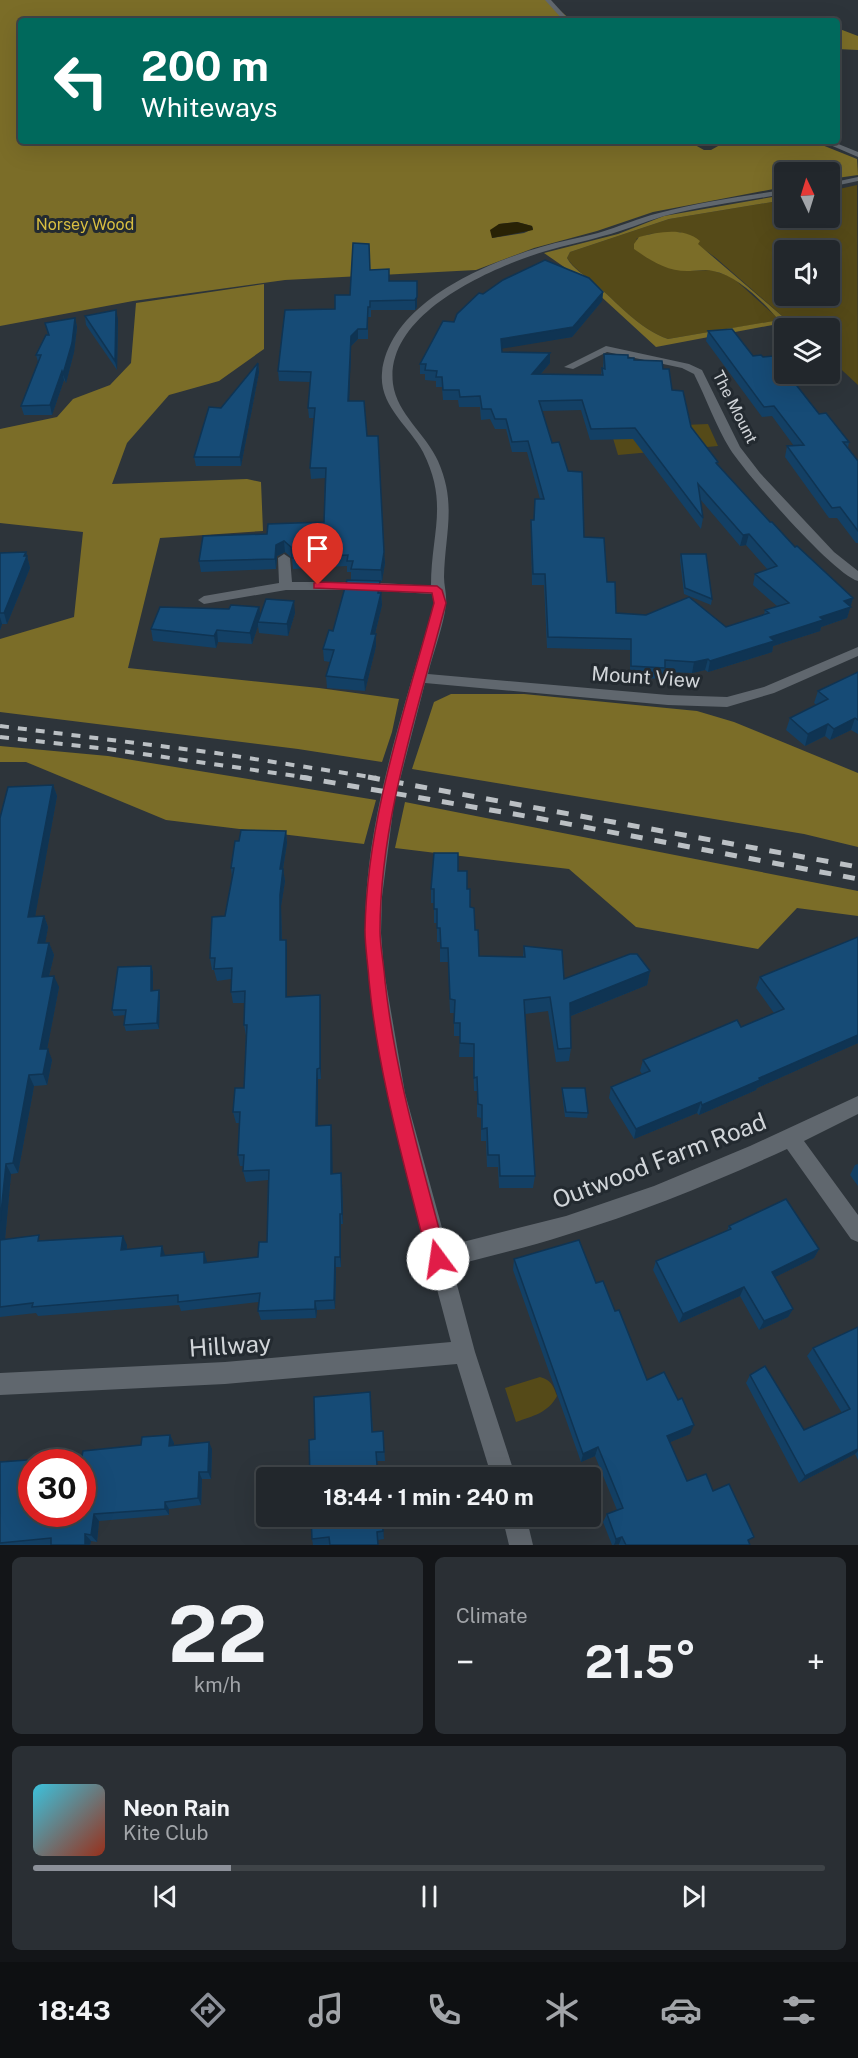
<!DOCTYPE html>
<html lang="en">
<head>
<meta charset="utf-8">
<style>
  body { margin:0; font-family:"Public Sans",sans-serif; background:#2a2f34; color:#f1f3f6; height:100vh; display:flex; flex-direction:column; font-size:22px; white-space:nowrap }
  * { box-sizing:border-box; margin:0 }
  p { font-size:20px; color:#a2a5a9 }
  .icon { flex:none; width:33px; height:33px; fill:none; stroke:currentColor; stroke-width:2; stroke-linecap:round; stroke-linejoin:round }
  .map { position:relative; height:1545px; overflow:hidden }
  .panel { display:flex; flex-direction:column; gap:12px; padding:12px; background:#131518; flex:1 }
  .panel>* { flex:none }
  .top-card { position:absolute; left:18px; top:18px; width:822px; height:126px; border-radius:6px; box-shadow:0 6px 24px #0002,0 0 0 2px #3f4448; background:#00695c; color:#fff; overflow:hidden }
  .needle { width:39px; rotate:356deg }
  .tools { position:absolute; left:774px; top:162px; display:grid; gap:12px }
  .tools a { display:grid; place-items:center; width:66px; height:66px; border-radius:6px; background:#22272c; box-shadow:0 6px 24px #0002,0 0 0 2px #3f4448; font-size:30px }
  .speed { position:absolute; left:18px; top:1449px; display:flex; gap:12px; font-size:30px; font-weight:700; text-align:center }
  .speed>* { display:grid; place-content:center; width:78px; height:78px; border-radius:50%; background:#22272c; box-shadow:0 6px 24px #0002,0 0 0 2px #3f4448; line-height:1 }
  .speed .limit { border:9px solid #d22; background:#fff; color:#111 }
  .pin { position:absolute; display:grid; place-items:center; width:51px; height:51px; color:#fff; margin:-62px -26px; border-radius:50% 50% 50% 0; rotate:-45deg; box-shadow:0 0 6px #0007 }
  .pin .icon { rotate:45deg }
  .me { position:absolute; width:66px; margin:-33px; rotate:346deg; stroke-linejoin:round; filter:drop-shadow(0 0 4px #0008) }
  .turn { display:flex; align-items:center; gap:21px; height:126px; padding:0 24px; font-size:27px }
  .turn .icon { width:78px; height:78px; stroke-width:2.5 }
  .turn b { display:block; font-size:42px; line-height:51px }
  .big { font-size:45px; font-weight:700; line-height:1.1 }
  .panel .widget { flex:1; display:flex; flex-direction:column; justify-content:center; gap:9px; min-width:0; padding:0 21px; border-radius:9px; background:#2a2f34 }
  .panel .dial { align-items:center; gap:0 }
  .dial b { font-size:78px; line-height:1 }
  .song { display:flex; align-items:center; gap:18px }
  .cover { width:72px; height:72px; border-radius:9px; background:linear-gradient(135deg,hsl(190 70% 55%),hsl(10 70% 35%)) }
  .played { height:6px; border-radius:3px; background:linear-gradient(90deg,#8c9099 25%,#3f4448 25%) }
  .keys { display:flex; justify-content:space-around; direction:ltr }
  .heat { display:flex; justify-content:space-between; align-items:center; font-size:33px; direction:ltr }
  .panel .tiles { flex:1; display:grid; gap:12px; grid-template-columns:1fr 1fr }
  .widget:last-child { grid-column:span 2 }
  .trip { position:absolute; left:256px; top:1467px; width:345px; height:60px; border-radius:6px; background:#22272c; box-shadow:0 6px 24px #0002,0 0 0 2px #3f4448; font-weight:700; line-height:60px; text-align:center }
  .dock { display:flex; height:96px; justify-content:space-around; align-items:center; background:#0e1012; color:#a2a5a9 }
  .dock .icon { width:42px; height:42px }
  .dock .on { color:#8c9099 }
  .dock b { font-size:27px; color:#f1f3f6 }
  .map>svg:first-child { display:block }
  .green { fill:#554a18; fill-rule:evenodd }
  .forest { fill:#7b6d28; fill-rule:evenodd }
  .water { fill:#282205 }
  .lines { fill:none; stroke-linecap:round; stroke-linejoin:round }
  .minor { fill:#60676e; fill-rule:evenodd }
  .rail-far1 { stroke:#bbc0c4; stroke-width:4; stroke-dasharray:9 9; stroke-linecap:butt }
  .rail { stroke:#bbc0c4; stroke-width:5; stroke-dasharray:12 12; stroke-linecap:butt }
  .wall { fill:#134065; fill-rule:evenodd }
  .shaded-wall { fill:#0f3453 }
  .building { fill:#164b76; stroke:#0f3453; stroke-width:1.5; fill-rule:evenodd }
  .route { fill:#e11d48; stroke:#92132f; stroke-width:1.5 }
  .labels { text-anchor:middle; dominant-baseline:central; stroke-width:6; stroke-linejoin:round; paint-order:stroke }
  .far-park-label { font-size:16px; fill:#d8be41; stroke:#232a30 }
  .far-street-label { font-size:16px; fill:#d1d5d9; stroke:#232a30 }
  .street-label { font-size:20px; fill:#d1d5d9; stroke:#232a30 }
  .near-street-label { font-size:24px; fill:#d1d5d9; stroke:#232a30 }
</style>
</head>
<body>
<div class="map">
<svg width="858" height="1545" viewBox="0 0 858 1545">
  <rect width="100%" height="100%" fill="#2d343a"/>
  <g class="green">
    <path d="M857 185 858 385 830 359V328H796L716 258 680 232 650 234 636 239 687 271 711 270 732 277 780 320 668 339C639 329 617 302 594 283 584 274 574 269 567 258L570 252 669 219 784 200V218H830V191ZM784 250H830V296H784Z"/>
    <polygon points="708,424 718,446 618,455 610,428"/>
    <path d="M540 1377C551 1380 553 1385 557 1396 548 1413 533 1416 516 1422L505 1388Z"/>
  </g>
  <g class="forest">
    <path d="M0 0H548L572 21H21V141H698L695 145 704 150H711L727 141H812L857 159 858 175 830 179V172H784V187L653 212 597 231 534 248 476 270 285 280 133 301 0 326ZM517 222 532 226 533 229 524 233 492 238 499 224Z"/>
    <polygon points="837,28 858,36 858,50 837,49 837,43 840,42 837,40"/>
    <path d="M784 195V200L669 219 570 252 567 258C574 270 584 274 594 283 617 302 639 329 668 339L779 320C762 301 738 276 713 271 706 269 697 271 690 271 668 272 651 261 634 249V244L639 237C659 232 683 227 700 241L698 244 796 328H790L783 323 656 347 583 280 544 253 618 234 664 216Z"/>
    <polygon points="264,284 264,349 219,381 169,395 127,443 112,484 247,479 261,482 263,531 160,538 128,668 319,688 399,699 392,732 382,762 298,749 0,712 0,639 74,617 83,532 0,523 0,429 57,417 73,399 110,385 131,363 136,303"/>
    <polygon points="451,694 524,694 697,711 734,722 858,773 858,847 804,834 412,769 434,702"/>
    <polygon points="0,746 108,756 376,800 364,844 166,820 26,762 0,762"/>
    <polygon points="405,802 858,891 858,916 797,908 758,949 636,927 569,869 395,848"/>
  </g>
  <polygon class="water" points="517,222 532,226 533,230 492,238 490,230 499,224"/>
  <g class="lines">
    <g class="minor">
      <polygon points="545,0 551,0 570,21 564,21"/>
      <polygon points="821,141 831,141 858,152 858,157"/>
      <polygon points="858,177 858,181 830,187 830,183"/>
      <path d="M784 190V194C744 201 703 206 664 216 643 222 624 231 603 236 584 242 565 245 546 251 493 267 384 313 393 384 397 414 426 434 438 461 457 504 445 533 444 577 444 586 447 595 446 604 444 625 433 653 428 674L668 695 727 697 764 687 858 647V656L774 693 727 707 668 705 425 683 394 803 382 897 381 933 384 971 405 1093 447 1246 566 1216 654 1186 750 1146 858 1096V1114L804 1141 858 1215V1242L851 1239 787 1149C715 1182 642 1212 566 1235 529 1247 490 1256 452 1266L475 1352 516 1478H492L457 1364 225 1384 0 1395V1373L225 1362 451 1342C425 1242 395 1142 378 1039 370 992 363 947 366 899 372 798 407 700 434 603L432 594 365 590H286L204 604 198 600 204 596 279 583 278 558 284 554 290 558 292 582H365L431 586C431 533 449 504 423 452 409 426 379 406 382 373 389 304 483 264 541 247 560 241 579 238 598 233 619 227 638 218 659 213 700 202 742 196 784 190Z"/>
      <path d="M606 346 689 364 702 370 740 447 760 473 834 552 858 571V581C833 574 746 474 730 449 716 426 706 398 694 374L682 368 607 352 573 369 564 367Z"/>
      <polygon points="502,1516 526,1516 533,1545 509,1545"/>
    </g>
    <g class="rail-far1">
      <polyline points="0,726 216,753 377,778"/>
      <polyline points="0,737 108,749 310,778"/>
    </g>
    <g class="rail">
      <polyline points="300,777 537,818 858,879"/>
      <polyline points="368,777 858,867"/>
    </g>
  </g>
  <g class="wall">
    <polygon points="370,270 389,281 417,281 417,307 415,310 371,310 371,317 368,317 368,339 358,339 351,346 349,401 367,436 385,563 382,581 351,580 351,572 347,572 347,566 293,569 292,558 285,552 277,556 276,569 201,572 199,561 324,522 325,478 311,479 310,468 314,418 309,418 308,408 310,382 279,381 278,371 335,309 350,295"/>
    <path d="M603 292 602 301 572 337 502 348V352L550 363 540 375H601L602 368H603L604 354 628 358 663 369 672 390 691 427 717 465 770 522 795 547 853 598 847 618 821 627 820 631 773 646 772 652 708 672 705 670 692 673 665 672 663 679 630 677V650L547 648 544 585H532L531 531V520H534L535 499H540L527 452H512L506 429H495L490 419 481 420 480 407H459L458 400H443L442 387H436V381L425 380V374H420V364L454 322 483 294ZM581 410 590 440 633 439 701 529 703 518 700 499 740 546 746 545 768 570 755 574 753 585 777 606 765 610 764 615 726 627 616 613 607 582 584 537 542 411Z"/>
    <polygon points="85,316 118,319 117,370 86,325"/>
    <polygon points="75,318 77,327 74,352 66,383 64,380 52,415 24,415 21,406 38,362 36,355 48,335 45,323"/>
    <polygon points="708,331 753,356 763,357 820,383 797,386 819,414 849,442 848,448 858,461 858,543 856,543 837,518 829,518 785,457 787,446 794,446 772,416 762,417 706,341"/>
    <polygon points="258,363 259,372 241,466 196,466 194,457 221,408"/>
    <polygon points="26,552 30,568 7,624 2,624 0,630 0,553"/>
    <polygon points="681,554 712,599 711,605 684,594 680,559"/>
    <polygon points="380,581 382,605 375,634 376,634 376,646 365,691 327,688 326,676 330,662 324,661 323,649 333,631"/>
    <polygon points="259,607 260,614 295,613 288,636 259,633 258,626 252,644 218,642 216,648 153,641 151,629 229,609"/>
    <polygon points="858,672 858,734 851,730 830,740 825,736 805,746 786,730 790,718 817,705 814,703 818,691"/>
    <polygon points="53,785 57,796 35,916 44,916 48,927 45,943 49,943 54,955 49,976 59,987 47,1049 52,1060 47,1085 34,1086 18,1173 11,1174 5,1239 127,1245 127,1249 165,1255 204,1252 207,1262 258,1257 267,1242 268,1180 246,1182 243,1171 243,1166 240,1166 238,1155 239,1123 236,1123 233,1112 244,1088 246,1036 244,1025 245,1003 233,1003 231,992 231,979 217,981 214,970 212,970 210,958 225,916 232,878 231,868 239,841 286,831 287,843 283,869 285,881 281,906 282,940 286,940 287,951 287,997 320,995 321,1007 321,1079 318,1079 318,1126 332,1136 332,1174 341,1173 342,1184 343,1224 341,1224 341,1267 336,1267 335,1309 317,1310 316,1318 261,1320 258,1311 259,1302 181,1311 179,1305 38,1316 36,1313 0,1317 0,818"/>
    <polygon points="458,871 467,889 479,956 523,957 524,946 564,979 650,971 647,985 571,1016 571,1048 569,1061 556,1062 548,1011 525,1014 535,1176 533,1188 499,1188 498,1167 487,1167 486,1141 481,1141 481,1118 477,1117 477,1091 474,1091 473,1057 459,1057 460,1036 454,1036 454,1013 450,1013 448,962 440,962 440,942 437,942 437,923 434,923 434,903 431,903 431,889"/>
    <polygon points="858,937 858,1043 757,1088 756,1090 699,1115 697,1113 634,1139 609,1098 611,1087 642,1074 640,1071 643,1060 741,1027 774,1013 756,988 760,977"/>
    <polygon points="151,966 153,972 153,991 160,996 159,1029 126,1031 124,1025 126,1015 114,1016 112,1010"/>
    <polygon points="562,1088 588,1113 587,1118 565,1117 562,1093"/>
    <polygon points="858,1164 858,1186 850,1175 855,1165"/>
    <polygon points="729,1226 819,1249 814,1258 775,1277 793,1309 788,1317 759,1330 740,1296 679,1323 653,1270 656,1261 727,1231"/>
    <polygon points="514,1259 596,1283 615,1311 647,1380 690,1434 670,1442 687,1481 713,1491 750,1545 619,1545 619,1544 612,1545 603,1522 607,1514 617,1510 595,1456 581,1462 513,1270"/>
    <polygon points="858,1327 858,1460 855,1454 799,1483 746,1383 750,1375 804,1430 842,1413 807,1356 813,1348"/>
    <polygon points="370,1392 373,1432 383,1431 385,1461 377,1461 315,1439"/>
    <polygon points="170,1435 174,1443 173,1446 212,1449 211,1479 202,1479 201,1505 169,1509 169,1515 99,1521 97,1542 91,1541 90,1545 0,1545 0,1462 82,1456 141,1445"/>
    <polygon points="311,1516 386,1516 387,1523 383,1524 384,1539 378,1540 378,1545 313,1545 312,1539"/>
  </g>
  <g class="shaded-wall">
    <polygon points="603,292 602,301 572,337 500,349 501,339"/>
    <polygon points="417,297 417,307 415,310 415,300"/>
    <polygon points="116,310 118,319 117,370 115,361"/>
    <polygon points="75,318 77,327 74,352 66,383 63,374"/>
    <polygon points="358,329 358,339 351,346 349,411 348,401 351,336"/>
    <polygon points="550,353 550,363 531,385 532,374"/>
    <polygon points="258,363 259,372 241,466 240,457"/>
    <polygon points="62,371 64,380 52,415 50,405"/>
    <polygon points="822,374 820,383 787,387 790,377"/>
    <polygon points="749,534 746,545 740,546 743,535"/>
    <polygon points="284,541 285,552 277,556 276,569 275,559 276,545"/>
    <polygon points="26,552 30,568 7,624 4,613"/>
    <polygon points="384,552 385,563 382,581 381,570"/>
    <polygon points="381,593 382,605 372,646 371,634"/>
    <polygon points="853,598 847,618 821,627 820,631 773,646 772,652 708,672 710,661 820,617 844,601"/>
    <polygon points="294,601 295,613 288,636 287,624"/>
    <polygon points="259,607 261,619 258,622 258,626 252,644 250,633"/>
    <polygon points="0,617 2,624 0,630"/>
    <polygon points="217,630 218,642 216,648 214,636"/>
    <polygon points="376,634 376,646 365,691 364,680"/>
    <polygon points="708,659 705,670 692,673 694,662"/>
    <polygon points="855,718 851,730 830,740 834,729"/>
    <polygon points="828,724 825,736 805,746 808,734"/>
    <polygon points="53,785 57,796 33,928 28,917"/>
    <polygon points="286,831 287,843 281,881 280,869"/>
    <polygon points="283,869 285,881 281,906 282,951 280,940 280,895"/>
    <polygon points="44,916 48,927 43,955 38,943"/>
    <polygon points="286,940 287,951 287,1008 286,997"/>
    <polygon points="49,943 54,955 46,988 42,977"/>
    <polygon points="151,966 153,972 153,997 151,991"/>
    <polygon points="650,971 647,985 568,1017 570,1003"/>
    <polygon points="54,976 59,987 45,1060 40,1049"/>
    <polygon points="159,990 160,996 159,1029 157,1023"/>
    <polygon points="320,995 321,1007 321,1079 320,1068"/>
    <polygon points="858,1035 858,1043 757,1088 756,1090 699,1115 702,1105 759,1078"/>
    <polygon points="48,1049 52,1060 47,1085 43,1074"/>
    <polygon points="317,1069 318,1079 318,1137 316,1126"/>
    <polygon points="29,1075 34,1086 18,1173 13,1163"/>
    <polygon points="701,1102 697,1113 634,1139 636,1129"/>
    <polygon points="331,1125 332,1136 333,1184 331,1174"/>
    <polygon points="6,1164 11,1174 4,1250 0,1243 0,1223"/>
    <polygon points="341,1173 342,1184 343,1224 342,1214"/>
    <polygon points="340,1214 341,1224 341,1267 340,1257"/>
    <polygon points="123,1236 127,1245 126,1259 121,1250"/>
    <polygon points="162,1246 165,1255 161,1256"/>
    <polygon points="819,1249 814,1258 767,1281 772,1272"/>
    <polygon points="204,1252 207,1261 207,1272 204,1263"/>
    <polygon points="335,1257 336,1267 335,1309 334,1300"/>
    <polygon points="744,1287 740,1296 679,1323 683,1314"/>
    <polygon points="315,1301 317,1310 316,1318 315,1309"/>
    <polygon points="793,1309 788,1317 759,1330 764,1321"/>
    <polygon points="694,1425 690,1434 663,1445 667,1436"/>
    <polygon points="170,1435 174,1443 173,1454 169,1446"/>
    <polygon points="209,1442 212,1449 211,1479 208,1472"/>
    <polygon points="598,1447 595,1456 581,1462 583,1454"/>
    <polygon points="858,1449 858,1451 855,1454 799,1483 805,1476"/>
    <polygon points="199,1472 202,1479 201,1505 198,1498"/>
    <polygon points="165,1502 169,1509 169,1515 165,1509"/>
    <polygon points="94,1514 99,1521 97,1542 91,1535"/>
    <polygon points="382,1516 386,1516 387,1523 383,1524 384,1539"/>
    <polygon points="85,1534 91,1541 90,1545 85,1545"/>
    <polygon points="622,1537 619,1544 614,1545 616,1539"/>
  </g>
  <g class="building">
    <polygon points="353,243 369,244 370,270 389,269 389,281 417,281 417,297 415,300 370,301 370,307 368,307 367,329 358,329 351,336 348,401 364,401 367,436 378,436 384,552 381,570 351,569 353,561 347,561 348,555 292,558 291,547 284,541 276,545 275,559 199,561 203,536 267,534 268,524 324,522 326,468 310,468 315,408 308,408 311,372 278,371 285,310 335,309 335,295 350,295"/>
    <path d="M545 260 589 278 603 292 573 327 501 339 502 352 550 353 532 374 603 375 602 368 605 369 604 354 628 355V358H634V360L662 361 663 369H669L672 390 683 391 691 427 718 462 716 463 770 522H772L795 547 797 546 853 598 844 601 851 607 820 617 823 620 770 637 774 641 710 661 708 659 694 662 665 660V668L631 666V639L548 637 545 574H533L531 520H534L535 499H544L528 441 512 442 506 419H495L491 409H482L480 396 460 397 459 390H443L442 377H436L437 371 425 370 426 364H420L443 321 454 322 457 314 479 293 483 294 503 280ZM582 400 591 429 635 428 703 518 698 484 743 535 749 534 777 566 755 574 789 603 765 610 769 613 726 627 689 597 646 615 616 613 615 582H607L604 538 584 537 582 472 568 471 559 442 552 443 539 401Z"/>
    <polygon points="116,310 115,361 85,316"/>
    <polygon points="75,318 72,343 63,374 62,371 50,405 21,406 41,355 36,355 46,335 49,335 45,323"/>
    <polygon points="732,329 753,356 761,355 763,357 784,355 784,374 820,374 790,377 819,414 826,413 849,442 843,442 858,461 858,531 840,507 832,508 787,446 804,445 774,406 764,407 708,331"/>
    <polygon points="258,363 240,457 194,457 209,407 221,408"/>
    <polygon points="26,552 24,556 27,556 4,613 0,613 0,553"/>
    <polygon points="681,554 706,554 712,599 685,588"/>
    <polygon points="347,580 380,581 378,593 381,593 371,634 376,634 364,680 326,676 334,650 323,649 329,630 333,631"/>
    <polygon points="266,599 294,601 287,624 258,622"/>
    <polygon points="231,605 259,607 250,633 217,630 214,636 151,629 160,607 229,609"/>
    <polygon points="858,672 858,720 855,718 834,729 828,724 808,734 790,718 828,699 818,691"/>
    <polygon points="53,785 28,917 44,916 38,943 49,943 42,977 54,976 40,1049 48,1049 43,1074 29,1075 13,1163 6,1164 0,1223 0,818 8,787"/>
    <polygon points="241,830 286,831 280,869 283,869 280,895 280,940 286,940 286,997 320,995 320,1068 317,1069 316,1126 331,1125 331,1174 341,1173 342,1214 340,1214 340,1257 335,1257 334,1300 315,1301 315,1309 258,1311 260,1293 178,1302 178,1295 32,1307 33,1303 0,1307 0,1240 39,1235 38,1241 123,1236 121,1250 162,1246 161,1256 204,1252 204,1263 258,1257 259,1242 267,1242 269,1170 243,1171 244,1155 238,1155 240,1112 233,1112 235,1088 244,1088 247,1025 244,1025 245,991 231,992 232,968 214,969 215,958 210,958 212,917 225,916 234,868 231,868 235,841 239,841"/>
    <polygon points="434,853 458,853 458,871 467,871 467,889 470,889 470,907 474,908 475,930 478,930 479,956 525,957 524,946 562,950 564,979 630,954 637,954 650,971 570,1003 571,1048 558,1049 550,997 524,1000 535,1176 500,1176 499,1155 488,1155 487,1128 482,1129 482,1105 478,1104 477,1077 474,1078 474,1044 460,1043 460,1023 454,1023 455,1000 450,999 448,948 441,948 440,928 437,928 437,909 434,909 434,889 431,889"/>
    <polygon points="858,937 858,1035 759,1078 760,1080 702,1105 701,1102 636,1129 611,1087 650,1071 643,1060 737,1020 741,1027 784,1009 760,977"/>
    <polygon points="151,966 151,991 159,990 157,1023 124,1025 126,1010 112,1010 118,967"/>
    <polygon points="562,1088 585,1088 588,1113 566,1112"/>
    <polygon points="786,1199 819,1249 772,1272 793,1309 764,1321 744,1287 683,1314 656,1261 731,1229 729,1226"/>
    <polygon points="579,1240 596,1283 603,1281 615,1311 619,1310 647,1380 664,1372 678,1400 682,1398 694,1425 667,1436 687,1481 706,1474 713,1491 729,1484 754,1537 748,1540 750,1545 626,1545 622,1537 616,1539 607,1514 623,1508 598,1447 583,1454 514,1259"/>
    <polygon points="858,1327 858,1449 805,1476 750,1375 765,1366 804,1430 850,1409 813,1348"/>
    <polygon points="370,1392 372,1432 383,1431 384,1452 376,1452 378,1478 310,1478 309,1440 315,1439 314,1397"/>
    <path d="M170 1435 169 1446 209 1442 208 1472H199L198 1498 165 1502V1509L94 1514 91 1535 85 1534V1545H51V1538L0 1543V1462L82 1456 83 1451 141 1445 142 1437ZM32 1462H82V1514H32Z"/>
    <polygon points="311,1516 382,1516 383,1531 377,1532 378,1545 330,1545 329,1537 312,1539"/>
  </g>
  <path class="route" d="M318 582 437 586 442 590 446 603C418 710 380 819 380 931 380 947 384 964 385 981 395 1075 423 1167 447 1259L445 1266 438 1269 431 1266 428 1259C405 1167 378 1075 369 980 368 964 365 947 365 930 367 818 405 710 434 603L432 593 314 588V583Z"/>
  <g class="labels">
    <g class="far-park-label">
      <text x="85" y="224">Norsey Wood</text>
    </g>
    <g class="far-street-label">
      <text transform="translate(735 407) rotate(63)">The Mount</text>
    </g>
    <g class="street-label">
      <text transform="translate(646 677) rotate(4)">Mount View</text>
    </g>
    <g class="near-street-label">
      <text transform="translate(659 1160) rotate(-21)">Outwood Farm Road</text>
      <text transform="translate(230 1345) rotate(-4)">Hillway</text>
    </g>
  </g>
</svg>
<div class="tools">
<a><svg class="needle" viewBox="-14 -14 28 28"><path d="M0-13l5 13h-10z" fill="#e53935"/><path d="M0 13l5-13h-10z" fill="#a2a5a9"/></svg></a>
<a><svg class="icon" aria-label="sound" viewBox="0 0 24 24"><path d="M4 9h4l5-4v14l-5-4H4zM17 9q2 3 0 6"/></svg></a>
<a><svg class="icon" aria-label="layers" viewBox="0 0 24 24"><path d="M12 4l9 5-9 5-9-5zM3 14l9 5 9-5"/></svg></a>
</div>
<div class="speed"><div class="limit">30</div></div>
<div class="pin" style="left:318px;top:585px;background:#d93025"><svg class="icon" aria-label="arrive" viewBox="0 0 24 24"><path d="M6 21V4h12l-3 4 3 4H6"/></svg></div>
<svg class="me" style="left:438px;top:1259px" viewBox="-20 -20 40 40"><circle r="19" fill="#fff"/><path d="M0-13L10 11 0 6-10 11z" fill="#e11d48"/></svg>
<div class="trip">18:44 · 1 min · 240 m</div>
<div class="top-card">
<div class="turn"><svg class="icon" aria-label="left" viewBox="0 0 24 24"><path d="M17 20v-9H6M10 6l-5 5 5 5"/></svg><div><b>200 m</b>Whiteways</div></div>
</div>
</div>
<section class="panel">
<div class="tiles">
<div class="widget dial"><b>22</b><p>km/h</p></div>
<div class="widget"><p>Climate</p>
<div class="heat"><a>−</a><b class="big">21.5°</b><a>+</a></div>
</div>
<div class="widget">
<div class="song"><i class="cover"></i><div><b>Neon Rain</b><p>Kite Club</p></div></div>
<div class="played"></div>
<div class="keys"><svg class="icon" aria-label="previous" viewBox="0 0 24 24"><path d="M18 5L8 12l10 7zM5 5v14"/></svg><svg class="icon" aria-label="pause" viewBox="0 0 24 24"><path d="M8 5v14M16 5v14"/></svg><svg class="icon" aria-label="next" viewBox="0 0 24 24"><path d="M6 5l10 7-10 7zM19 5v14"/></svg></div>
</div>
</div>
</section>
<nav class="dock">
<b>18:43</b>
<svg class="icon on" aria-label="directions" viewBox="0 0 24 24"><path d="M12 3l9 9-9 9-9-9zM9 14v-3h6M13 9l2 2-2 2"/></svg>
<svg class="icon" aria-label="music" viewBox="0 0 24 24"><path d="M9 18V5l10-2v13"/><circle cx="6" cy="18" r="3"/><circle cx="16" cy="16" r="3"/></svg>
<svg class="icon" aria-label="phone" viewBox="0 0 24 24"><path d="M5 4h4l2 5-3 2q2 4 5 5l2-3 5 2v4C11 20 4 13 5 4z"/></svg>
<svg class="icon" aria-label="climate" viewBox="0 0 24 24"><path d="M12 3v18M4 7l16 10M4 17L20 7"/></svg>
<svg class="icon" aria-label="car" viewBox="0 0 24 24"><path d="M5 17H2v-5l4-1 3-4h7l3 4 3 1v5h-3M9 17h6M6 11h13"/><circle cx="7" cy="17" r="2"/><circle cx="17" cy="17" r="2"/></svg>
<svg class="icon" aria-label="filters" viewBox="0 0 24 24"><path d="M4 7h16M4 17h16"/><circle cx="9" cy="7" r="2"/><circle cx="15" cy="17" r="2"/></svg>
</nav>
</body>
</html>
